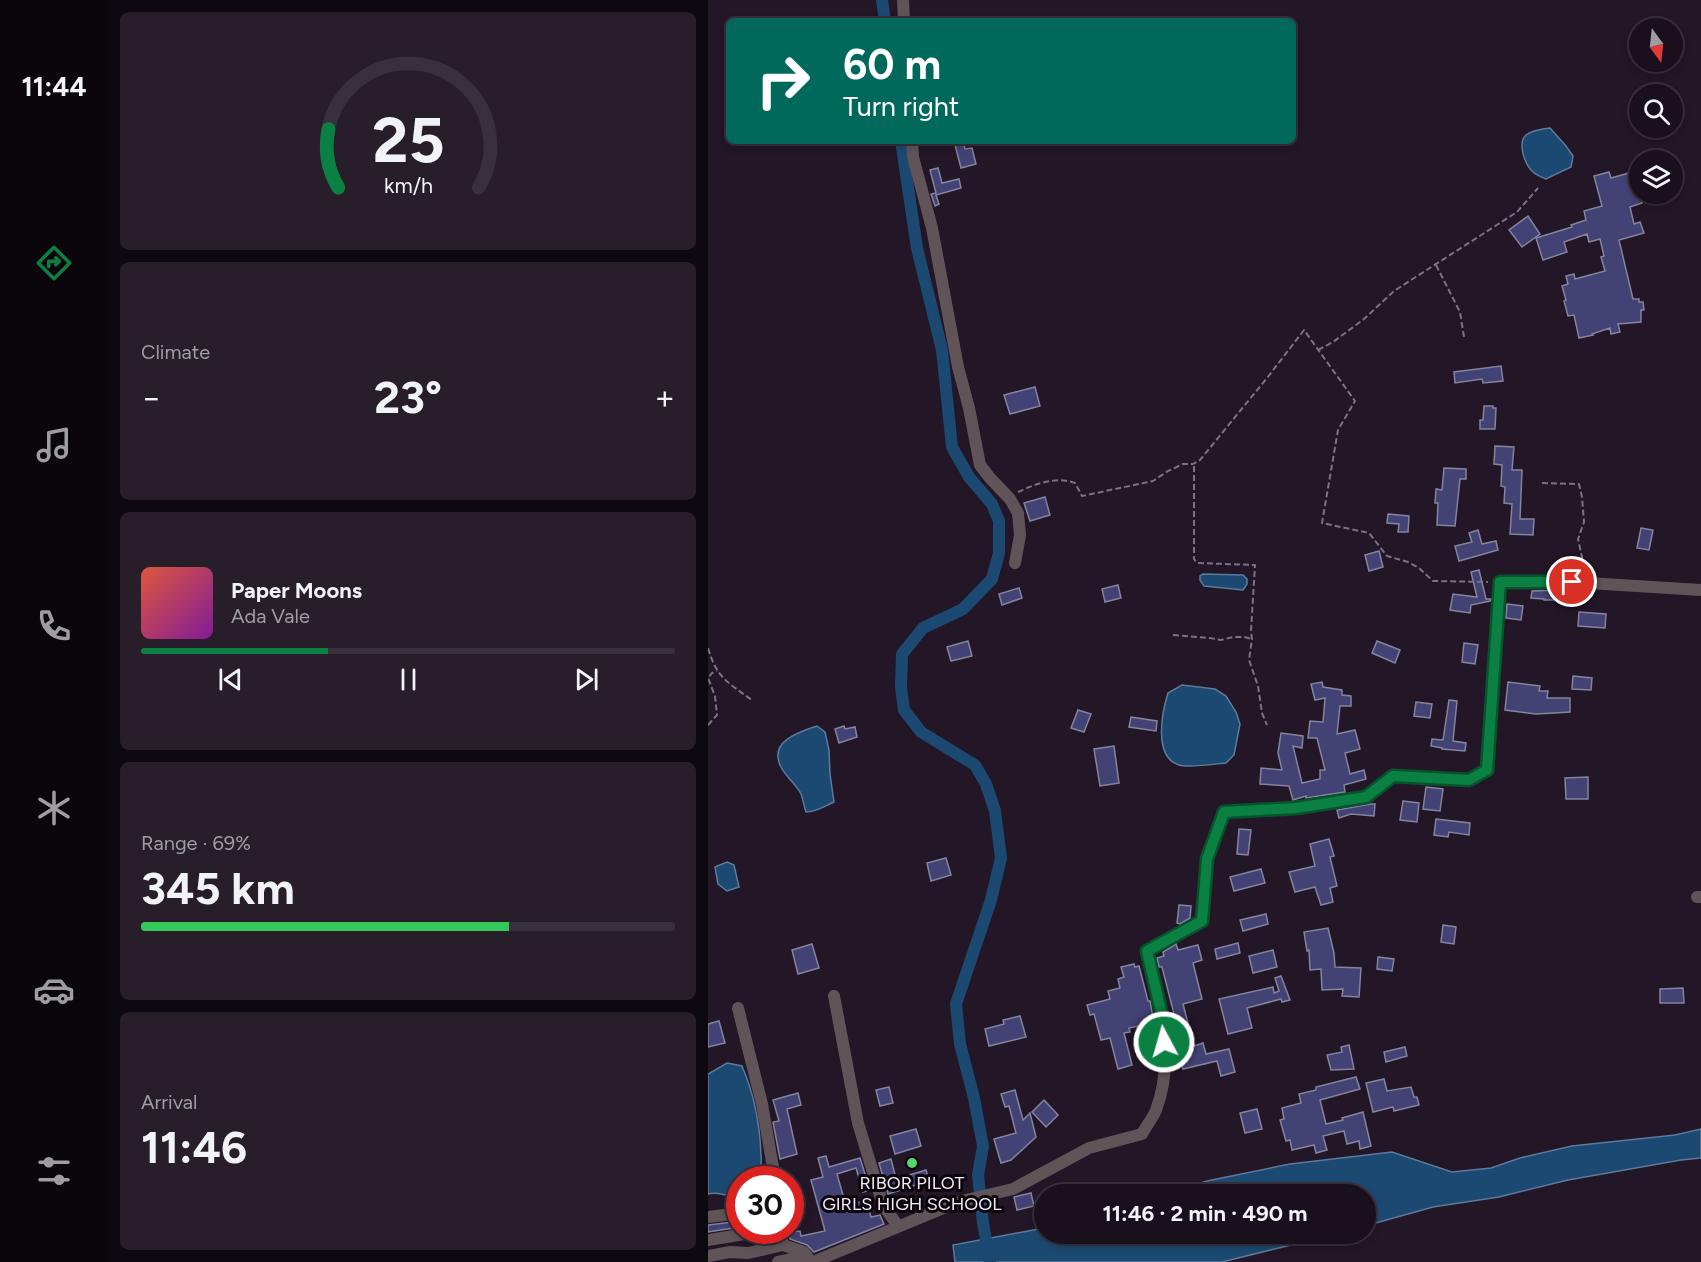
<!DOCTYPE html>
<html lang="en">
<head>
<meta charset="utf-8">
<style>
  body { margin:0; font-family:Figtree,sans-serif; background:#271e2a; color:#f1f3f6; height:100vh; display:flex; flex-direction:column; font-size:22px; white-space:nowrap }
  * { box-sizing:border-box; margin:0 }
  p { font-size:20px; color:#9f9da4 }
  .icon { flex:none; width:33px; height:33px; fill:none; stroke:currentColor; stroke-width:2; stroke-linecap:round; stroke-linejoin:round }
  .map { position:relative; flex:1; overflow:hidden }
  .drawer { display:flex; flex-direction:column; gap:12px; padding:12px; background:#0e0910; width:600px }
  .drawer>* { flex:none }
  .guide { position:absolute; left:18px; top:18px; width:570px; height:126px; border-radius:9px; box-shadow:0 3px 9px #0003,0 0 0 2px #38303b; background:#00695c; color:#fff; overflow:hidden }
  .needle { width:39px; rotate:165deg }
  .buttons { position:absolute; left:921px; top:18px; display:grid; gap:12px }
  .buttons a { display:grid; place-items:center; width:54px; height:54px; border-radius:50%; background:#1a101d; box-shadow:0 3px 9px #0003,0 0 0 2px #38303b; font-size:30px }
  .speed { position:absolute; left:18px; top:1166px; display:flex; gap:12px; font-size:30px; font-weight:700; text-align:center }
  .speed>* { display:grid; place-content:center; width:78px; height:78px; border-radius:50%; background:#1a101d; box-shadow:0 3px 9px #0003,0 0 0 2px #38303b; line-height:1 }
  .speed .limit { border:9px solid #d22; background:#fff; color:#111 }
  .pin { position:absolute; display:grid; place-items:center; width:51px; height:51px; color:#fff; margin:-26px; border:3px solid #fff; border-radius:50%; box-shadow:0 2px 6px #0007 }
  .me { position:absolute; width:66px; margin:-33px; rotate:354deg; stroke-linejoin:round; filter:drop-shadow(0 0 4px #0008) }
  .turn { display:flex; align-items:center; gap:21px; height:126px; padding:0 18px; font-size:27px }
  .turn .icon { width:78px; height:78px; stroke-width:2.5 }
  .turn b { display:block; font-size:42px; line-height:51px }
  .big { font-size:45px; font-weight:700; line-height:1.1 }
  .drawer .card { flex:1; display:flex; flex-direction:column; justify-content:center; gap:9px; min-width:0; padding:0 21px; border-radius:9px; background:#271e2a }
  .drawer .dial { align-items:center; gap:0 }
  .dial svg { height:156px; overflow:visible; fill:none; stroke:#38303b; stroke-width:7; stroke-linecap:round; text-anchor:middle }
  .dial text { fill:#f1f3f6; stroke:none }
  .song { display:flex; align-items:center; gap:18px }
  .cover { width:72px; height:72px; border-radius:9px; background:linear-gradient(135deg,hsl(10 70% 55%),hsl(290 70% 35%)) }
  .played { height:6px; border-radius:3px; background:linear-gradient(90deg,#0b8043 35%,#38303b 35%) }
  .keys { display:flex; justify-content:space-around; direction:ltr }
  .heat { display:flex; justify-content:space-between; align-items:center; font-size:33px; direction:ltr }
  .charge { height:9px; border-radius:4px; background:linear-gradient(90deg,#34c759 69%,#38303b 0) }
  .trip { position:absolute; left:326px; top:1184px; width:342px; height:60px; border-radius:30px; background:#1a101d; box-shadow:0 3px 9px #0003,0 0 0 2px #38303b; font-weight:700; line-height:60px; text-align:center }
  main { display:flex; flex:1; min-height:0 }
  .tabs { display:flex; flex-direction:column; width:108px; justify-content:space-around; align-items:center; background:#0a060c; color:#9f9da4 }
  .tabs .icon { width:42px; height:42px }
  .tabs .on { color:#0b8043 }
  .tabs b { font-size:27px; color:#f1f3f6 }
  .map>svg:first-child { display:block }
  .water { fill:#1c4972; stroke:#5d7a9a; stroke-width:1.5 }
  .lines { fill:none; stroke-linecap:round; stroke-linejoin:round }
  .canal { stroke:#1c4972; stroke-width:12 }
  .building { fill:#434275; stroke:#83849d; stroke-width:1.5 }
  .path { stroke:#7d7281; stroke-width:2; stroke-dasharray:6 3; stroke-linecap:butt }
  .street { stroke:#605459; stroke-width:12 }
  .route-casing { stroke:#07532c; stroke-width:15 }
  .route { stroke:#0b8043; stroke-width:10 }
  .poi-dot { fill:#57d570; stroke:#09050b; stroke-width:2 }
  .labels { text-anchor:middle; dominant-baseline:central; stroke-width:6; stroke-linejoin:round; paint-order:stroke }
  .poi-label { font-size:18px; fill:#f4ebf7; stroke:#09050b }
</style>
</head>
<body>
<main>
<nav class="tabs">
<b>11:44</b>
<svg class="icon on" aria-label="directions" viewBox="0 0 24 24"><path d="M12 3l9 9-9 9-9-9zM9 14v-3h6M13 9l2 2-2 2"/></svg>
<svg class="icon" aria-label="music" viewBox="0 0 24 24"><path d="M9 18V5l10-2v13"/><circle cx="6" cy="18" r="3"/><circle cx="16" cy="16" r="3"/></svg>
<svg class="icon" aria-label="phone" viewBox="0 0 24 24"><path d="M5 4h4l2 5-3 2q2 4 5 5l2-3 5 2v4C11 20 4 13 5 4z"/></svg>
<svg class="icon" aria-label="climate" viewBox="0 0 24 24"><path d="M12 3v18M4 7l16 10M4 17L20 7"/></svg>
<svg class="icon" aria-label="car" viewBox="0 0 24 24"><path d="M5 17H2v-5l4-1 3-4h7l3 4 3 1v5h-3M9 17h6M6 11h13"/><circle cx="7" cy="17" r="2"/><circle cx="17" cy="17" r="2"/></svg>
<svg class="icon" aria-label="filters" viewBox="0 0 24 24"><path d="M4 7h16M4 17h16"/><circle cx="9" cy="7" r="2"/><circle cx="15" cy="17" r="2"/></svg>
</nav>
<section class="drawer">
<div class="card dial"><svg viewBox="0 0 100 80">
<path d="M14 69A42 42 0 1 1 86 69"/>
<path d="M14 69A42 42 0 0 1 9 39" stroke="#0b8043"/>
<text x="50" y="56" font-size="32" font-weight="700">25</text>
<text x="50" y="72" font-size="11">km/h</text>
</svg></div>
<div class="card"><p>Climate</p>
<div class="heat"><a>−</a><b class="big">23°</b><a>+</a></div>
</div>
<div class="card">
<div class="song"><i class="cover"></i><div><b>Paper Moons</b><p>Ada Vale</p></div></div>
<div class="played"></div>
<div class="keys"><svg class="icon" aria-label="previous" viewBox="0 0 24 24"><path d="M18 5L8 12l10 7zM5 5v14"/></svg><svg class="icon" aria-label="pause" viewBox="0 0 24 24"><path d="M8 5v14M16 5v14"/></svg><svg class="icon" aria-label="next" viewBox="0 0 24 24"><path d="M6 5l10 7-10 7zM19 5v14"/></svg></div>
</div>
<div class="card"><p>Range · 69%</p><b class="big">345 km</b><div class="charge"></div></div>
<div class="card"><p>Arrival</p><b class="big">11:46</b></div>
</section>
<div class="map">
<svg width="993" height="1262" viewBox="0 0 993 1262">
  <rect width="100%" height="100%" fill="#221627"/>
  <g class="water">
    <path d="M842 128 858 146 865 156 863 167 838 179C834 177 828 175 825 172 817 165 809 143 818 135 824 130 835 129 842 128Z"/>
    <polygon points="495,574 535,575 539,579 539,584 535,590 496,586 492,580 492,576"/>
    <path d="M474 685 507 689 518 696 528 712 532 724 526 755 518 763C507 764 481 768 471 765 445 757 454 712 460 693Z"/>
    <path d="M109 726 117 732 121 750 122 774 126 802C117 806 108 812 98 812 96 806 95 799 93 794 88 784 78 777 73 767 60 742 90 732 109 726Z"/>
    <polygon points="19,862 26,865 31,887 19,891 10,884 7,867"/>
    <path d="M19 1063 34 1066C46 1094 52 1125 53 1155 54 1163 52 1171 52 1179H32L31 1195C17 1198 13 1191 0 1194V1074Z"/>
    <polygon points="993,1129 993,1158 973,1160 860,1180 791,1197 725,1207 657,1226 657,1194 459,1194 499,1181 582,1164 684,1152 744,1172 783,1168 812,1158 864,1146 967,1135"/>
    <polygon points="336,1228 336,1233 631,1233 514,1262 247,1262 245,1245"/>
  </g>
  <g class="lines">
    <g class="canal">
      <polyline points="174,0 177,21"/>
      <polyline points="193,141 209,248 234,350 244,447 261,477 284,504 291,521 291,553 284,579 255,609 215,628 194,654 193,687 196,710 213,732 267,765 278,784 287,811 293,858 283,900 248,1004 252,1044 266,1098 275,1146 270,1175 275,1223 282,1262"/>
    </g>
  </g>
  <g class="building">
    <polygon points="246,141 255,141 257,149 264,148 268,164 253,168"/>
    <polygon points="230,168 234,183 251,179 253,188 228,195 231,204 227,206 223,194 228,193 222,170"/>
    <polygon points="901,172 903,178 921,173 925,190 930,188 934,203 922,207 926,224 932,222 936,233 911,240 925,299 931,299 931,302 935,302 936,310 933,310 933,322 910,324 912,332 903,334 902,328 884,334 885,335 871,338 866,315 860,316 856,301 858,300 854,286 860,284 858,276 866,274 867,279 897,271 893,257 896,256 892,239 881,242 879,234 856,242 859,252 835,260 828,238 864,227 863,225 878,220 876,211 894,206 886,176"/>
    <polygon points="820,216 832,234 814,247 801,230"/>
    <polygon points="793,366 795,381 775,383 774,379 747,383 746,372"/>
    <polygon points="327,387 332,406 302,414 296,395"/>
    <polygon points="776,406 785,406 785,408 788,408 787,429 772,429 772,420 775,420"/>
    <polygon points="787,446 806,447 804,470 814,470 812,519 826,519 825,535 802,534 804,504 796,503 797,487 793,486 794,465 786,464"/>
    <polygon points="736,468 758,469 758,479 752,479 747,526 729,525 730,503 727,503 728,489 734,490"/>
    <polygon points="337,497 342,515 322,521 316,503"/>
    <polygon points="680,514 701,516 700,532 690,532 691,524 679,523"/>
    <polygon points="933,528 945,530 941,550 929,548"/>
    <polygon points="770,530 774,544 788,541 790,550 751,561 747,546 764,542 761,533"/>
    <polygon points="671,551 675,567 661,571 657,555"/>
    <polygon points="771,570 778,599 783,599 782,601 763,605 762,613 742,610 745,594 769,597 763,572"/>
    <polygon points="410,585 413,598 397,602 394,589"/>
    <polygon points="311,588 314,598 294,605 291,594"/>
    <polygon points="855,590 855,600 836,600 836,599 823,598 824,591"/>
    <polygon points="799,604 815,606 813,620 798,618"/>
    <polygon points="871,612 898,614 897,628 870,626"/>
    <polygon points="260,641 264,656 243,661 239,647"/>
    <polygon points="669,641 692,650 687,663 664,653"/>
    <polygon points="756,643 770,645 767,664 754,662"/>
    <polygon points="865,676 884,678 883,690 864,689"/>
    <polygon points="614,682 615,687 634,690 634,695 643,696 643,706 632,706 629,734 647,730 652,749 637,753 642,774 656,770 658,779 636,785 637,792 598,798 598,796 585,800 581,786 552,784 553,768 574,770 570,753 573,733 595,736 594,748 585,746 594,783 612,779 612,770 617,770 609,738 600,738 602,721 615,722 617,698 607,700 603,684"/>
    <polygon points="800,682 832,686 831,691 840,691 839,698 862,698 862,712 828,714 797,710"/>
    <polygon points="741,700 749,701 745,741 758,743 757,751 734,749 734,748 723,746 724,739 735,740"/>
    <polygon points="708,702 724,704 722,718 706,716"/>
    <polygon points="370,710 383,714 376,732 363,728"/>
    <polygon points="423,717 449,721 448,731 421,727"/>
    <polygon points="136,726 137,729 147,727 149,737 131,743 127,729"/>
    <polygon points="406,746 411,783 392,786 386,749"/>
    <polygon points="880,777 880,799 858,799 857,778"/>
    <polygon points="718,787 735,789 732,811 715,809"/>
    <polygon points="695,801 711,803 709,822 692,820"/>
    <polygon points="663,804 667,804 666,816 643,814 631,818 629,810"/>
    <polygon points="728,819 762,823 761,835 741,832 740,837 726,835"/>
    <polygon points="531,829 543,830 540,855 529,854"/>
    <polygon points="621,839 626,856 622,857 629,886 622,888 625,902 613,905 607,887 587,892 581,872 607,866 602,844"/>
    <polygon points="238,858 243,875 223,881 219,863"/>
    <polygon points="553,869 557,883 526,891 522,877"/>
    <polygon points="471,905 483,906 482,918 472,924 469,923"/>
    <polygon points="558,914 560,924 535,931 532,920"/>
    <polygon points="735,925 748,927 746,944 733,942"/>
    <polygon points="620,928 626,953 627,967 653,968 651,997 634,996 635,989 614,990 613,969 602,970 601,950 599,951 596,932"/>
    <polygon points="530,943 532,953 509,959 507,949"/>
    <polygon points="104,944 111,968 90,974 84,950"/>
    <polygon points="468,944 470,950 490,945 494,960 485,963 494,999 475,1004 486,1046 495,1043 498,1054 521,1049 527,1072 513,1076 509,1061 475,1069 464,1032 462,1016 466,1014 454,967 451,967 449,958 456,956 455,952"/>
    <polygon points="565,950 569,967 545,973 541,956"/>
    <polygon points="670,957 686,959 684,971 669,969"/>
    <polygon points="426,964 427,967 431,966 440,1001 442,1001 446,1023 421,1028 422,1032 416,1033 424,1065 410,1069 402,1038 393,1040 386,1014 382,1015 379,1005 402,999 400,991 412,988 410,979 416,977 413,967"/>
    <polygon points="573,976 582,1000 574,1002 573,999 539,1008 544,1028 520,1034 511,999 565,987 566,993 571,991 567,978"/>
    <polygon points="975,988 976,1003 952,1003 952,989"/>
    <polygon points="312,1016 318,1037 281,1046 277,1029 296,1024 295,1020"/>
    <polygon points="11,1021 17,1043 0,1047 0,1024"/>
    <polygon points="641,1045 646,1069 623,1070 619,1055 634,1052 633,1047"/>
    <polygon points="697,1047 699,1056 678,1062 676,1052"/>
    <polygon points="648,1077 652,1089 612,1100 618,1124 635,1120 634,1118 655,1112 663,1146 652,1149 651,1141 639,1144 636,1131 615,1136 619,1150 608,1153 606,1145 584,1150 582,1140 578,1141 572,1120 576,1119 574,1108 593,1103 591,1094 608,1090 608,1087"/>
    <polygon points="676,1079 679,1091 703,1087 706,1097 709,1097 711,1105 686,1111 685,1107 665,1112 658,1083"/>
    <polygon points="181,1087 185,1103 172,1106 168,1090"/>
    <polygon points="307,1090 315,1120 322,1113 328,1137 303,1160 293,1163 286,1139 308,1133 301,1106 297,1107 293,1094"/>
    <polygon points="90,1093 93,1105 79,1109 89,1154 72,1159 65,1122 71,1121 65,1100"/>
    <polygon points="336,1100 350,1115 338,1127 324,1112"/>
    <polygon points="549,1109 554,1129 537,1133 532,1113"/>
    <polygon points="208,1129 213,1146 187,1154 182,1136"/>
    <polygon points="118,1156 121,1167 152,1158 162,1190 155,1192 148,1168 129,1174 138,1206 158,1200 163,1217 172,1215 176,1224 106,1252 99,1245 82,1239 80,1230 85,1230 85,1232 92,1231 93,1236 117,1231 103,1180 115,1177 110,1158"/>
    <polygon points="183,1159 188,1179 218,1170 221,1181 180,1194 171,1163"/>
    <polygon points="323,1193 326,1206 309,1210 306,1197"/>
    <polygon points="32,1221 32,1227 0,1232 0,1225"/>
  </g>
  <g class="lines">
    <g class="path">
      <polyline points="728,265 752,312 756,337"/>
      <polyline points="610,350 625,342 656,319 686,291 809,212 830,188"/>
      <polyline points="486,466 486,559 489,563 547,565 543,631 544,639 541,660 550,686 554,713 559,725"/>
      <polyline points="834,483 871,484 874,497 876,522 870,539 877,571"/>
      <path d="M310 492C327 484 348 476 367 483L374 496 445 481 460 471 475 464H485L492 460 559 378 596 330 647 401 630 430 614 523 661 533 679 556 700 562 711 568 725 581 780 582"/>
      <polyline points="465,635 502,638 513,640 525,637 536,637 544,639"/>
      <path d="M0 648C9 679 20 682 45 701"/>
      <polyline points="0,725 9,715 7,696 0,678 4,673 9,671"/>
    </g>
    <g class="street">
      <polyline points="195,0 196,21"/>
      <polyline points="204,141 205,157 224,228 250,367 261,408 272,465 282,478 302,499 310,513 312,535 307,563"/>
      <polyline points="989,897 993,897"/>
      <polyline points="126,996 150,1123 175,1205 190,1226"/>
      <polyline points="30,1008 54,1104 67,1179"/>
      <polyline points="0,1217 32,1213"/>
      <polyline points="72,1230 75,1245 96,1252 103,1262"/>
      <polyline points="0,1240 62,1230"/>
      <polyline points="0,1256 22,1252 40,1253 75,1245"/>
      <polyline points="70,1262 99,1256"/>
      <path d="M105 1262 250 1202 305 1189 381 1148 434 1134C438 1126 445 1118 448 1110 468 1058 451 1002 439 951L494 921 499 859 516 812 588 808 658 797 685 776 761 780 779 770 792 583 864 582 993 590"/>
    </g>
  </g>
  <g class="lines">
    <defs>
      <polyline id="route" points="456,1042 456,1024 439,951 494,921 499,859 516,812 588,808 658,797 685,776 761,780 779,770 792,582 864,582"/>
    </defs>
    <use href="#route" class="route-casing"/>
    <use href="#route" class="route"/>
  </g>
  <circle class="poi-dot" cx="204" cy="1163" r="6"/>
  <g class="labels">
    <g class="poi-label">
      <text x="204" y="1183">RIBOR PILOT<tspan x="204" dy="21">GIRLS HIGH SCHOOL</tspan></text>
    </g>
  </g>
</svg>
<div class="buttons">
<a><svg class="needle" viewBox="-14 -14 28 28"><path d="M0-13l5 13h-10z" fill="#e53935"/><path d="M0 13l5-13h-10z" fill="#9f9da4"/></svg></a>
<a><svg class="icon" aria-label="search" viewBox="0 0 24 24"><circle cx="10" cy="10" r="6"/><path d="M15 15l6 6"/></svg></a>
<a><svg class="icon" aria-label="layers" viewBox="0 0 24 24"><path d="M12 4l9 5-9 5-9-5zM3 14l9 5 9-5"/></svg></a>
</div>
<div class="speed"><div class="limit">30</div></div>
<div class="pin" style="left:864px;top:582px;background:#d93025"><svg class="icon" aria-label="arrive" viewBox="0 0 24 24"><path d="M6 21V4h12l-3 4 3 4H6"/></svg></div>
<svg class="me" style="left:456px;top:1042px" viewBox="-20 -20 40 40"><circle r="17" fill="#0b8043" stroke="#fff" stroke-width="3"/><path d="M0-11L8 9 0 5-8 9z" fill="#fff"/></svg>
<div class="trip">11:46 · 2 min · 490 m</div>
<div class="guide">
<div class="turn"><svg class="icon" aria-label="right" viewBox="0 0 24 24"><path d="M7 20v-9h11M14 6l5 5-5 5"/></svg><div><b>60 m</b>Turn right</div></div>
</div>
</div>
</main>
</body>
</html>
